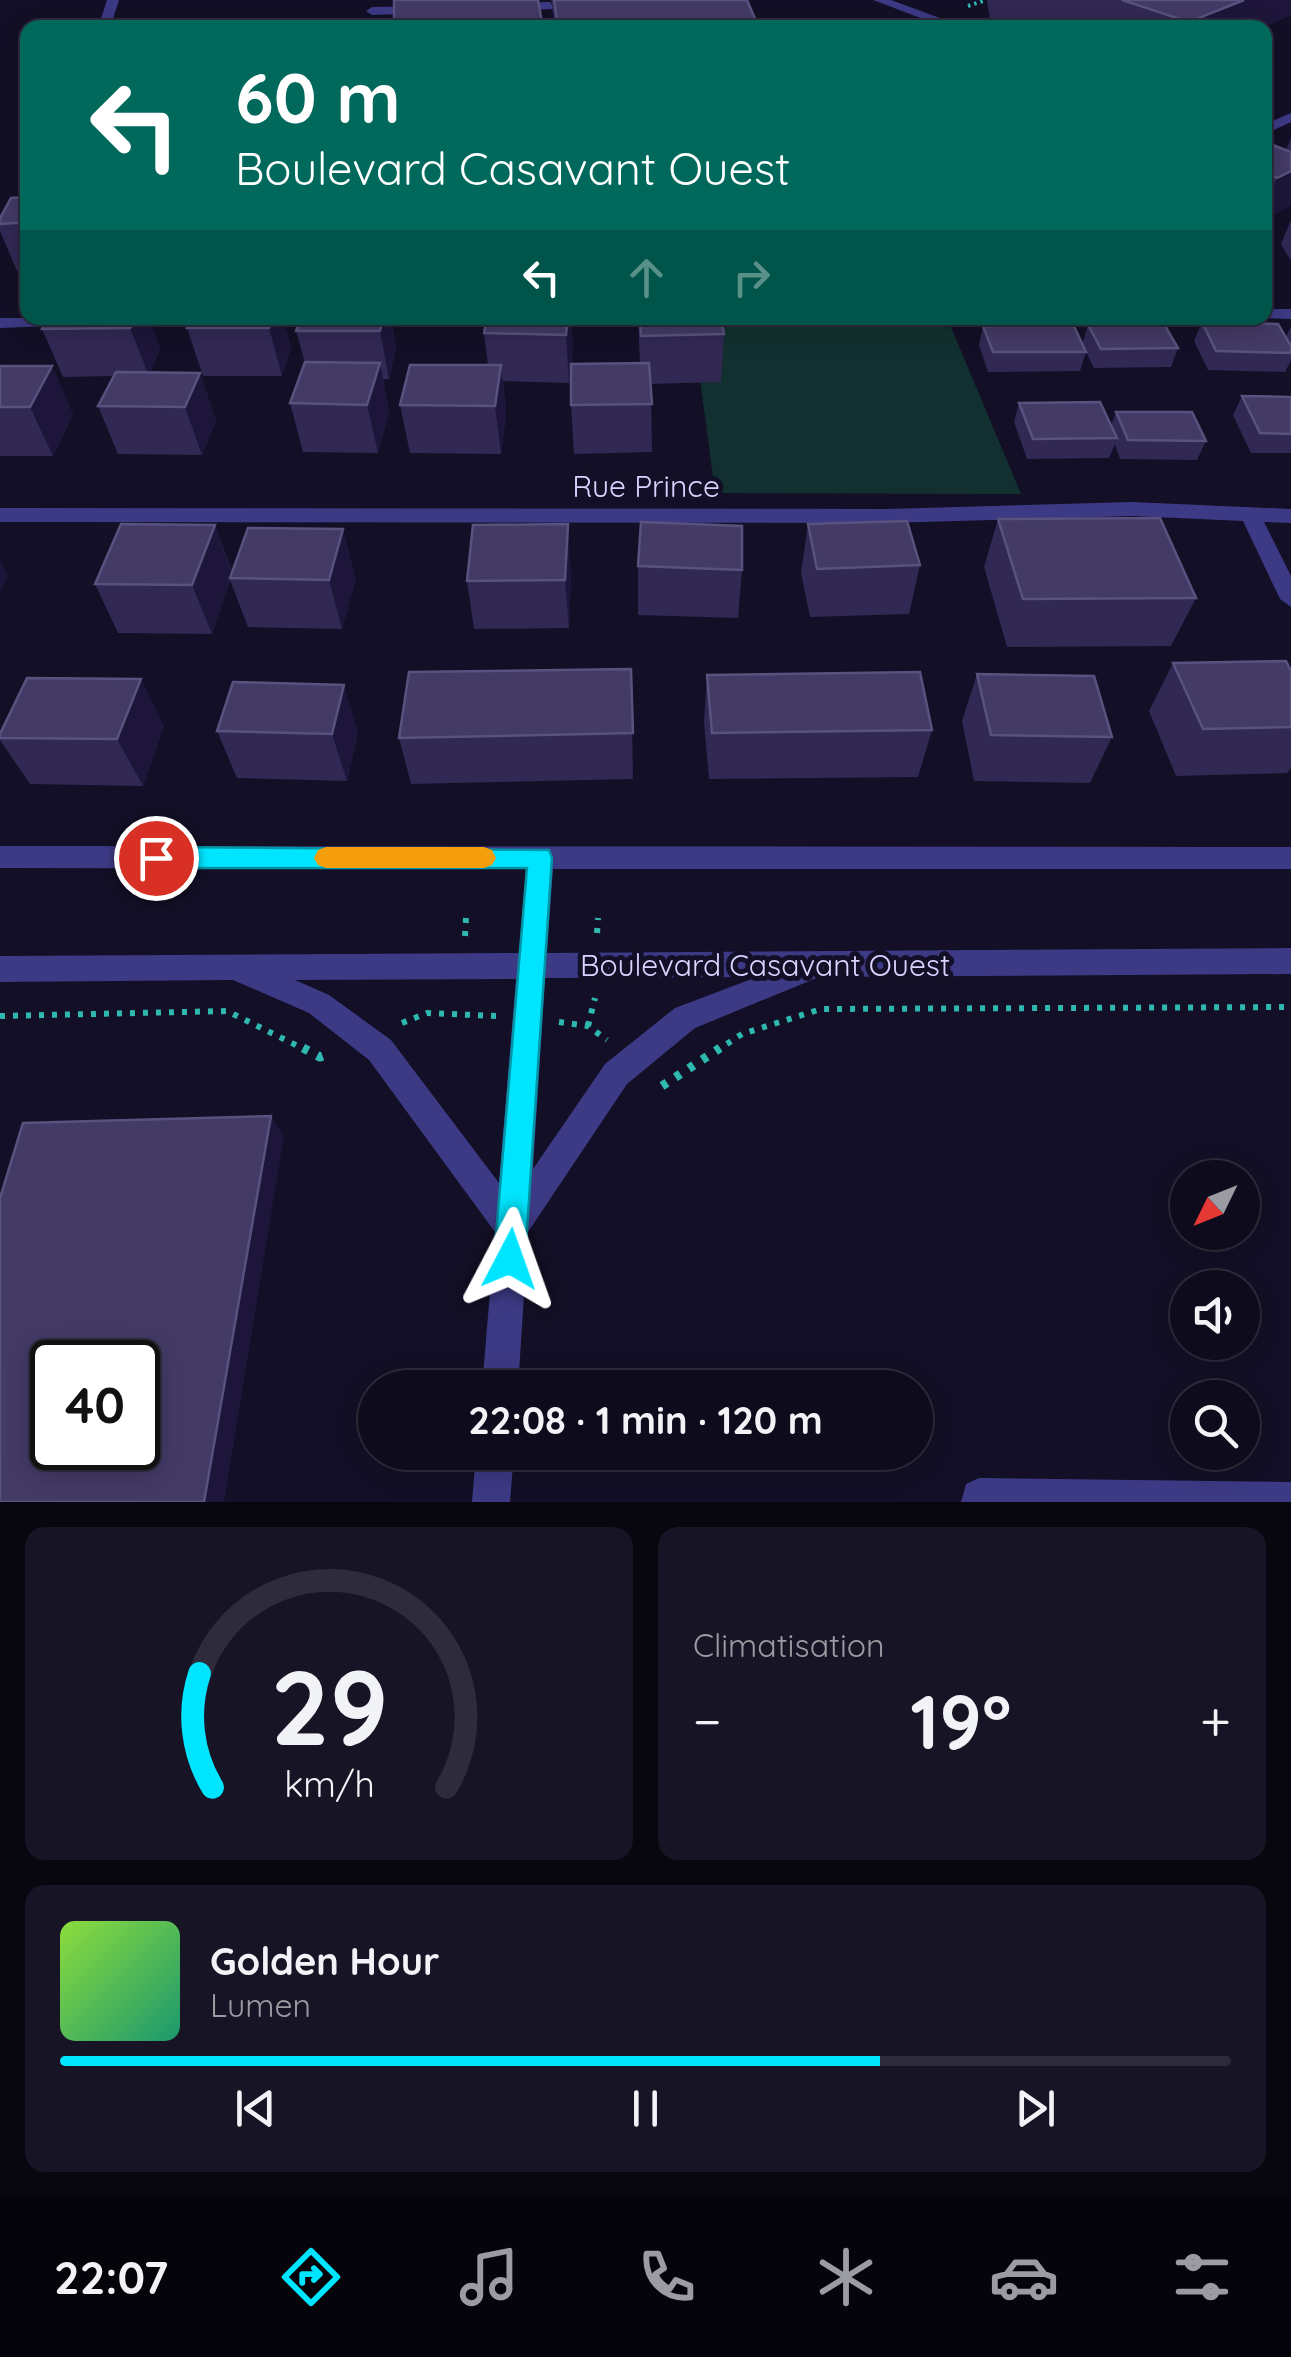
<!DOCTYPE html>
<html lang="fr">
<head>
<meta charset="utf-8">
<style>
  body { margin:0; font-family:Quicksand,sans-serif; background:#171425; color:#f1f3f6; height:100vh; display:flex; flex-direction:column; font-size:38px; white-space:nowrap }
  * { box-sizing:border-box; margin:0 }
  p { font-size:32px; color:#9b9ba3 }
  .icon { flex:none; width:55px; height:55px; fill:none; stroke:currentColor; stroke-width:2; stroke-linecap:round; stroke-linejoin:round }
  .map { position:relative; height:1502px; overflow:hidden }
  .details { display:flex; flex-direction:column; gap:25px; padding:25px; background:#08060f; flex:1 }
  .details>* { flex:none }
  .top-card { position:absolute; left:20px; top:20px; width:1252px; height:305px; border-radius:20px; box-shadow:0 5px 25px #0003,0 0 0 2px #2e2b3b; background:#00695c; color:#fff; overflow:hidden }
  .needle { width:65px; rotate:227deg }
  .tools { position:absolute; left:1170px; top:1160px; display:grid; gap:20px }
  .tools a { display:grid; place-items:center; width:90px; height:90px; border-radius:50%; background:#0e0b1c; box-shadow:0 5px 25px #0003,0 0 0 2px #2e2b3b; font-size:50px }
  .speed { position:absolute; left:30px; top:1340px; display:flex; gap:20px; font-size:50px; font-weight:700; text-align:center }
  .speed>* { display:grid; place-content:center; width:130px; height:130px; border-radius:50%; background:#0e0b1c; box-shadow:0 5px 25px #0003,0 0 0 2px #2e2b3b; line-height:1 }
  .speed .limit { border:5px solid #111; border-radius:15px; background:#fff; color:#111 }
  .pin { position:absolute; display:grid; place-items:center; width:85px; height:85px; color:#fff; margin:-42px; border:5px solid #fff; border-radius:50%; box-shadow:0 2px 10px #0007 }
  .me { position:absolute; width:110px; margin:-55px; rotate:4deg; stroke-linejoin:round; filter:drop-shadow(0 0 8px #0008) }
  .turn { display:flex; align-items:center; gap:35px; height:210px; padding:0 50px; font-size:45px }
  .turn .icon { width:130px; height:130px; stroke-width:2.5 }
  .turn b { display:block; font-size:70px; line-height:85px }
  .lanes { display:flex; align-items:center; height:95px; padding:0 50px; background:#0003; justify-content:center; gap:50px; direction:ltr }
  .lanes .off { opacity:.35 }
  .big { font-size:75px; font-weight:700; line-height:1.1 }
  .details .tile { flex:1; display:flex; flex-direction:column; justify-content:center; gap:15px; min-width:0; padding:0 35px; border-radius:20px; background:#171425 }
  .details .dial { align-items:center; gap:0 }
  .dial svg { height:260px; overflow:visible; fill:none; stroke:#2e2b3b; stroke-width:7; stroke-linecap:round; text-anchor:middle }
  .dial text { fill:#f1f3f6; stroke:none }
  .song { display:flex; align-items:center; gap:30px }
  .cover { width:120px; height:120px; border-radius:15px; background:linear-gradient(135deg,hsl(90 70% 55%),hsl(160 70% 35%)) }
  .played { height:10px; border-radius:5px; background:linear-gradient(90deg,#00e5ff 70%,#2e2b3b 70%) }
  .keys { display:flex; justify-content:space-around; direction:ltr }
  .heat { display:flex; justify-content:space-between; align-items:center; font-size:55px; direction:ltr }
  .details .tiles { flex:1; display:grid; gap:25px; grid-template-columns:1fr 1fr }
  .tile:last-child { grid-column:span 2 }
  .trip { position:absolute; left:358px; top:1370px; width:575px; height:100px; border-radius:50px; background:#0e0b1c; box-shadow:0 5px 25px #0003,0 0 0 2px #2e2b3b; font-weight:700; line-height:100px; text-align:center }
  .dock { display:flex; height:160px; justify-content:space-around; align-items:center; background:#06040b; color:#9b9ba3 }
  .dock .icon { width:70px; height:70px }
  .dock .selected { color:#00e5ff }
  .dock b { font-size:45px; color:#f1f3f6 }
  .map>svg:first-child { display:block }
  .green { fill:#12302f }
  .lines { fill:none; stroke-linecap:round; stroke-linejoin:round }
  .path-far2 { stroke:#2fb8b0; stroke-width:4; stroke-dasharray:2.5 4; stroke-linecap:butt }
  .path-far1 { stroke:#2fb8b0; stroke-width:6; stroke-dasharray:5 8; stroke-linecap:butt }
  .path { stroke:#2fb8b0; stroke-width:9; stroke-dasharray:6 10; stroke-linecap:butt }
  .minor { fill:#3d3a85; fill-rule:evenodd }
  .wall { fill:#312854 }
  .shaded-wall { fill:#1d163a }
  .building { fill:#433a66; stroke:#5a527e; stroke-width:2.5; fill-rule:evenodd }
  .route { fill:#00e5ff; stroke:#0095a6; stroke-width:2.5 }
  .slow { fill:#f59e0b }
  .labels { text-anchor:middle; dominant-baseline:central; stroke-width:10; stroke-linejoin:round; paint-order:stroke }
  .street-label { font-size:30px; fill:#d9d4ff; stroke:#130f26 }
</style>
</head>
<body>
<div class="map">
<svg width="1291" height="1502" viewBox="0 0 1291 1502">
  <rect width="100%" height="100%" fill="#130f26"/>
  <polygon class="green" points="948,320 1021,494 715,493 693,325"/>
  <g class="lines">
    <polyline class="path-far2" points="968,6 986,0"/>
    <g class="path-far1">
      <polyline points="597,933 598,918"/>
      <polyline points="465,936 466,917"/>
      <polyline points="0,1016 227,1011 308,1051"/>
      <polyline points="559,1022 588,1026 607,1040"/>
      <polyline points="402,1023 427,1013 497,1016"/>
      <polyline points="588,1026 595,998"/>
      <polyline points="716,1051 742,1034 821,1009 1291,1007"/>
    </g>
    <g class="path">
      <polyline points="303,1048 320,1057 330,1053"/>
      <polyline points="662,1086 720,1048"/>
    </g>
    <g class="minor">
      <polygon points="107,0 119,0 110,28 98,28"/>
      <polygon points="873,0 891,0 967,28 947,28"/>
      <polygon points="550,2 554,9 507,11 501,7 507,3"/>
      <polygon points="427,6 431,13 372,15 366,11 372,7"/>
      <polygon points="1291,113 1291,122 1265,134 1265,124"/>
      <polygon points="1265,309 1291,309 1291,319 1259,318 1265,318"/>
      <polygon points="0,318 133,318 124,323 0,328"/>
      <polygon points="1132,502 1291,509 1291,523 1264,522 1291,576 1291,607 1280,599 1243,521 1132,516 887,523 0,522 0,508 887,509"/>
      <path d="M0 846 1291 847V869H553L547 953 1291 948V974L819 977 695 1028 627 1084 528 1232 518 1388H482L495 1232 369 1060 309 1013 233 980 0 982V956L519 953 526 869 0 868ZM757 977 675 1008 605 1064 533 1169 545 978ZM516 979 499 1183 391 1040 329 995 295 980Z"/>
      <polygon points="476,1452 514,1452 510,1502 472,1502"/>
      <polygon points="979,1478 1291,1482 1291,1502 961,1502 966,1484"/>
    </g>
  </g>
  <g class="wall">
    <polygon points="551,0 747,0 759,28 555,28"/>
    <polygon points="987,0 1291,0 1291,15 1262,28 991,27"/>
    <polygon points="1291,138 1291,205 1265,220 1265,142 1286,150"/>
    <polygon points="28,197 28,270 17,271 0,231 0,218"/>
    <polygon points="1291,220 1291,261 1281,244"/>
    <polygon points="48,318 149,318 160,349 150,372 200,373 216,421 202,455 118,454 98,406 113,376 63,377 42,329"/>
    <polygon points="192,318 283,318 291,348 282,376 203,376 187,328"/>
    <polygon points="301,318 391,318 396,348 389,379 383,379 389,412 378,453 303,452 290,403 305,363 296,331"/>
    <polygon points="571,318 573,350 571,364 640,363 638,318 721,318 724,334 721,382 651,384 652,452 574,454 571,405 571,365 569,383 503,381 506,414 501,454 410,453 400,405 488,365 484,333"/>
    <polygon points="1202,322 1286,337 1291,326 1291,360 1285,372 1208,370 1194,341"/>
    <polygon points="1088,325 1178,348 1171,367 1094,368 1083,346 1086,352 1080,371 988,372 979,345 983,326 1082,344"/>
    <polygon points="0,366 73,414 53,456 0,456"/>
    <polygon points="1242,396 1291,397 1291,453 1251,453 1233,415"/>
    <polygon points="1019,403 1111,426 1116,412 1206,441 1197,460 1120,459 1115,444 1109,458 1027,459 1014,422"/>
    <polygon points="998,519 1196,598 1171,646 1007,647 984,567"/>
    <polygon points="808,524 920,565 909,614 810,617 801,573"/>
    <polygon points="215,525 232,572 356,578 342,629 248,627 230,580 212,634 118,633 95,584"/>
    <polygon points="638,566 742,570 738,618 638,615"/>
    <polygon points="571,572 569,628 474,629 467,581"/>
    <polygon points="1173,663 1291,671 1291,768 1287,773 1176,776 1149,711"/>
    <polygon points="631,669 633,779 411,784 399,738"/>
    <polygon points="977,674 1112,737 1090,783 974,781 962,721"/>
    <polygon points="707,675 932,730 918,777 709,779 704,722"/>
    <polygon points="164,726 143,786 30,784 0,740 0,734"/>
    <polygon points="217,731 358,732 347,781 237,778"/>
  </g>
  <g class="shaded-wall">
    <polygon points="1244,0 1291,0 1291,15 1262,28 1187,28 1189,22"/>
    <polygon points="1291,171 1291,205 1265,220 1265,207 1277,178"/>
    <polygon points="136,318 149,318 160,349 149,376 130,328"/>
    <polygon points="273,318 283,318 291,348 282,376 269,328"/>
    <polygon points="383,318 391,318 396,348 389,379 380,331"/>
    <polygon points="568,318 571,318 573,350 569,383 566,335"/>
    <polygon points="380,363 389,412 378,453 367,405"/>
    <polygon points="501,365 506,414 501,454 495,406"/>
    <polygon points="52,366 73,414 53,456 30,407"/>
    <polygon points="200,373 216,421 202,455 185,407"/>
    <polygon points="568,524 571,572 569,628 565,580"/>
    <polygon points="215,525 232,574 212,634 192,585"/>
    <polygon points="343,529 356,578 342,629 329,580"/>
    <polygon points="0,561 8,576 0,592"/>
    <polygon points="141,679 164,726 143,786 117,739"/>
    <polygon points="344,685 358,732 347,781 332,734"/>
    <polygon points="271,1116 284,1136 224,1502 204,1502"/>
  </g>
  <g class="building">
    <polygon points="394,0 538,0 543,28 394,28"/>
    <polygon points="554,0 747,0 759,28 558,28"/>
    <polygon points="1122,0 1244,0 1189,22"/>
    <polygon points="1265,142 1291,152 1291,171 1277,178 1265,173"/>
    <polygon points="28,197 28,222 0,224 0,218 11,198"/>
    <polygon points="48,318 136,318 130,328 42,329"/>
    <polygon points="192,318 273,318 269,328 187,328"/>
    <polygon points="301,318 383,318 380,331 296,331"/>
    <polygon points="487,318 568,318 566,335 484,333"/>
    <polygon points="640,318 721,318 724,334 641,336"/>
    <polygon points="1202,322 1278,324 1291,346 1291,353 1216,351"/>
    <polygon points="1164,324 1178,348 1101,349 1088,325"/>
    <polygon points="983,326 1074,326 1086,352 993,352"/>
    <polygon points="305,362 380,363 367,405 290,403"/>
    <polygon points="649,363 652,404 571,405 571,364"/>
    <polygon points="410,365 501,365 495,406 400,405"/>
    <polygon points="0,366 52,366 30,407 0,407"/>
    <polygon points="116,372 200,373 185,407 98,406"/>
    <polygon points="1242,396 1291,397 1291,434 1260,433"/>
    <polygon points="1100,402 1117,438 1033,439 1019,403"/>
    <polygon points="1116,412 1192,412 1206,441 1128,440"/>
    <polygon points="1160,518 1196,598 1023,599 998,519"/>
    <polygon points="907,521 920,565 817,569 808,524"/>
    <polygon points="641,522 742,526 742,570 638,566"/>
    <polygon points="121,524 215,525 192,585 95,584"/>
    <polygon points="568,524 565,580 467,581 473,525"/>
    <polygon points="248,528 343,529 329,580 230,578"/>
    <polygon points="1286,661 1291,671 1291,727 1203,729 1173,663"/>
    <polygon points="631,669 633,733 399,738 409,672"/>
    <polygon points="920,672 932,730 712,733 707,675"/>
    <polygon points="977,674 1094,676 1112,737 991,735"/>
    <polygon points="27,678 141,679 117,739 0,738 0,734"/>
    <polygon points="233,682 344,685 332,734 217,731"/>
    <path d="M271 1116 204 1502H0V1198L23 1123ZM52 1362H138V1448H52Z"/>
  </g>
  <polygon class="route" points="156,847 549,850 552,858 525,1259 520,1270 510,1275 499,1270 494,1259 527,868 156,868 147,865 144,858 147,850"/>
  <polygon class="slow" points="326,847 484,847 492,850 496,858 492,865 484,868 326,868 318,865 314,858 318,850"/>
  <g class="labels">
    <g class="street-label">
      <text x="646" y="486">Rue Prince</text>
      <text x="765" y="965">Boulevard Casavant Ouest</text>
    </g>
  </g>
</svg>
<div class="tools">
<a><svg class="needle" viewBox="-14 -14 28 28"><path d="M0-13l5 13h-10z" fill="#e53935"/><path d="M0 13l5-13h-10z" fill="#9b9ba3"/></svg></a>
<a><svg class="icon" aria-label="sound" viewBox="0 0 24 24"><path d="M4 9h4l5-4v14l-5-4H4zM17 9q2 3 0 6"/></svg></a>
<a><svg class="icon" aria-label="search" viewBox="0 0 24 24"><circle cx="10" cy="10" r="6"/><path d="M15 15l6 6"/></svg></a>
</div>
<div class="speed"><div class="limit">40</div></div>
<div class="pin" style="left:156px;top:858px;background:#d93025"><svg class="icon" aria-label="arrive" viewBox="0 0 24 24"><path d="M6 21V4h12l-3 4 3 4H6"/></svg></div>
<svg class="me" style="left:510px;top:1259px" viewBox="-20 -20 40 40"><path d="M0-17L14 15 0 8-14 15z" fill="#00e5ff" stroke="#fff" stroke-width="4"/></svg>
<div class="trip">22:08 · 1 min · 120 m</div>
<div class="top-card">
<div class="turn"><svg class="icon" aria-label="left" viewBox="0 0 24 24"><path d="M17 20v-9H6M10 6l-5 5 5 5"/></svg><div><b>60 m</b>Boulevard Casavant Ouest</div></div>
<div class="lanes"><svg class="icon" aria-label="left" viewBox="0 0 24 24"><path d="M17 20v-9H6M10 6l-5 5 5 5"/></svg><svg class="icon off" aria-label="ahead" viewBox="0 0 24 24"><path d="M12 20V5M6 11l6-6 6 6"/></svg><svg class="icon off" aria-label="right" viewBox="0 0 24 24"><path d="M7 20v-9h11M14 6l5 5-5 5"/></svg></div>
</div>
</div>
<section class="details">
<div class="tiles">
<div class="tile dial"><svg viewBox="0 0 100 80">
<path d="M14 69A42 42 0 1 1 86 69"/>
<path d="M14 69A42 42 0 0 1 10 34" stroke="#00e5ff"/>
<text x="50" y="56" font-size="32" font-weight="700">29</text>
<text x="50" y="72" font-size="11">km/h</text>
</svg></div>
<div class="tile"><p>Climatisation</p>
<div class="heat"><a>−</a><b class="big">19°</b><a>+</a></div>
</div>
<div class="tile">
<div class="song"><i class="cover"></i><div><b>Golden Hour</b><p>Lumen</p></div></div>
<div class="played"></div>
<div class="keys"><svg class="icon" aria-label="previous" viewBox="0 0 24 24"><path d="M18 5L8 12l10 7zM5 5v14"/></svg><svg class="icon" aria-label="pause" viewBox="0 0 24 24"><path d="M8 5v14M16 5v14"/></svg><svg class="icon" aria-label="next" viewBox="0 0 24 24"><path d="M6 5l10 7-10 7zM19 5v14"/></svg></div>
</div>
</div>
</section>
<nav class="dock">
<b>22:07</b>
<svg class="icon selected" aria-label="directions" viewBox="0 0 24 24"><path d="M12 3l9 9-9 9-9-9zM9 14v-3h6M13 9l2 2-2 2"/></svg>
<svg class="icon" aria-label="music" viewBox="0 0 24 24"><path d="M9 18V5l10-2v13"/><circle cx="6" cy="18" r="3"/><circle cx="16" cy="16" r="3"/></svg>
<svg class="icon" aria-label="phone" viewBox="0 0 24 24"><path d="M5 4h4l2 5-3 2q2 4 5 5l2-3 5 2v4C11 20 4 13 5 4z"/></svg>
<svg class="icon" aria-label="climate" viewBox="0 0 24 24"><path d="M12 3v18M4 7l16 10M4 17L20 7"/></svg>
<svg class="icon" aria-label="car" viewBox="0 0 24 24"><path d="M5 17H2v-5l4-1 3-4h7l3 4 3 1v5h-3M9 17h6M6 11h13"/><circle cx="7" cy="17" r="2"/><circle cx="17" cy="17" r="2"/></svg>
<svg class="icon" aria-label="filters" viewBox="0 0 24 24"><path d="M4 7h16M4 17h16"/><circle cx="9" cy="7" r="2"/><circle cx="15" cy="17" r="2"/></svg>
</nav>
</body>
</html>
